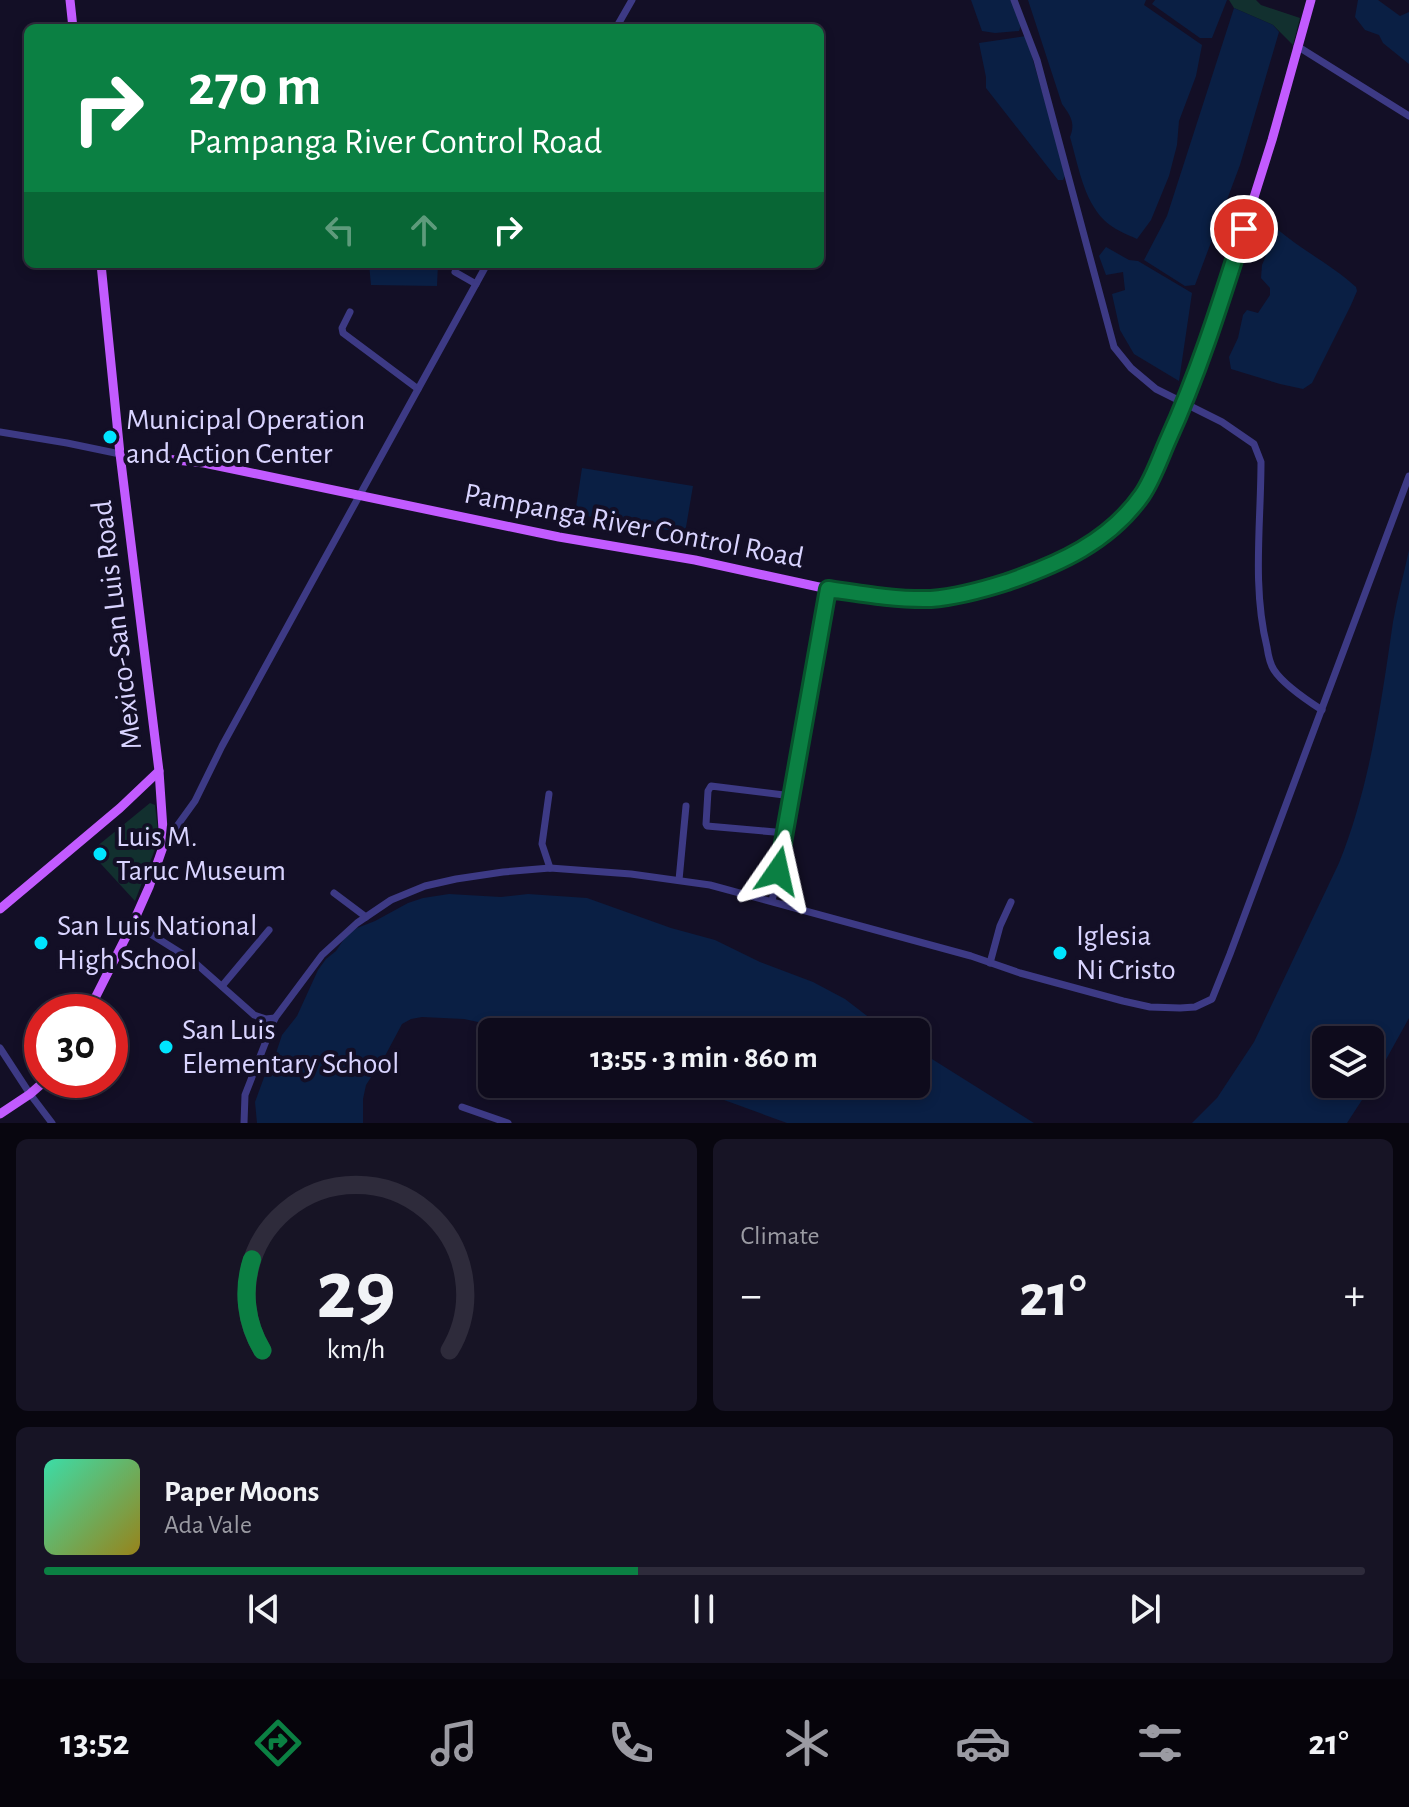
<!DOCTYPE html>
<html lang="en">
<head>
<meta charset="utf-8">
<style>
  body { margin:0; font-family:"Alegreya Sans",sans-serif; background:#171425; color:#f1f3f6; height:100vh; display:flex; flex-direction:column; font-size:30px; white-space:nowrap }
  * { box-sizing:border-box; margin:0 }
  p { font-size:26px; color:#9b9ba3 }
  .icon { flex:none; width:44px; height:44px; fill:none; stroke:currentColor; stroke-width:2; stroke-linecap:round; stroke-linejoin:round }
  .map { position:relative; height:1123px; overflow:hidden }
  .sheet { display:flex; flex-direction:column; gap:16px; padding:16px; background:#08060f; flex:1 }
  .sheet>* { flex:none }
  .guide { position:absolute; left:24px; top:24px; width:800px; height:244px; border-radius:12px; box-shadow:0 4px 12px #0003,0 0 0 2px #2e2b3b; background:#0b8043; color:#fff; overflow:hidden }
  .fabs { position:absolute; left:1312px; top:1026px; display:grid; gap:16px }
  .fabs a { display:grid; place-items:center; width:72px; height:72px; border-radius:12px; background:#0e0b1c; box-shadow:0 4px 12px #0003,0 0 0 2px #2e2b3b; font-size:40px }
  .speed { position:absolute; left:24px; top:994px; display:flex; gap:16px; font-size:40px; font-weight:700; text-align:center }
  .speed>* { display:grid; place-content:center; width:104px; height:104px; border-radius:50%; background:#0e0b1c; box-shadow:0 4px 12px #0003,0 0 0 2px #2e2b3b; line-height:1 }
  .speed .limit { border:12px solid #d22; background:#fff; color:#111 }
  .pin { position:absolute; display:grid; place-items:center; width:68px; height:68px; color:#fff; margin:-34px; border:4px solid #fff; border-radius:50%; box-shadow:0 2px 8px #0007 }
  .me { position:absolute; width:88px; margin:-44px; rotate:11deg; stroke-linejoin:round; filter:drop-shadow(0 0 6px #0008) }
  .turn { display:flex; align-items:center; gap:28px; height:168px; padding:0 32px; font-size:36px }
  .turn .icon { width:104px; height:104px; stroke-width:2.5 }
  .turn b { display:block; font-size:56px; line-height:68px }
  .lanes { display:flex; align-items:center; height:76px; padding:0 32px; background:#0003; justify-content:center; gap:40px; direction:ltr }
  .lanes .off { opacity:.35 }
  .big { font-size:60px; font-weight:600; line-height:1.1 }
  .sheet .tile { flex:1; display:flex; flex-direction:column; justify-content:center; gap:12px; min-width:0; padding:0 28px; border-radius:12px; background:#171425 }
  .sheet .dial { align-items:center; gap:0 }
  .dial svg { height:208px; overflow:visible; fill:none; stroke:#2e2b3b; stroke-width:7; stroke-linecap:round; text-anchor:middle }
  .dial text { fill:#f1f3f6; stroke:none }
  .song { display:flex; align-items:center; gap:24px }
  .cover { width:96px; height:96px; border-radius:12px; background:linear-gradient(135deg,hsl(160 70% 55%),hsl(50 70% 35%)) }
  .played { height:8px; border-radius:4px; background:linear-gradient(90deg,#0b8043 45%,#2e2b3b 45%) }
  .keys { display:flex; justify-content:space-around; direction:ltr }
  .heat { display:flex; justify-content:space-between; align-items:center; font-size:44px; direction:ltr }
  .sheet .tiles { flex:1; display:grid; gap:16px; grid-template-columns:1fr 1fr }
  .tile:last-child { grid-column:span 2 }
  .trip { position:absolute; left:478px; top:1018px; width:452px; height:80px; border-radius:12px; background:#0e0b1c; box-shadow:0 4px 12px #0003,0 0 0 2px #2e2b3b; font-weight:600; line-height:80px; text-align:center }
  .tabs { display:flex; height:128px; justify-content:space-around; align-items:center; background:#06040b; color:#9b9ba3 }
  .tabs .icon { width:56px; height:56px }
  .tabs .active { color:#0b8043 }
  .tabs b { font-size:36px; color:#f1f3f6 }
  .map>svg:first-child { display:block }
  .green { fill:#12302f }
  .water { fill:#0a1f44; fill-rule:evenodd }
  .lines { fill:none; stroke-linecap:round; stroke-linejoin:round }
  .minor { stroke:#3d3a85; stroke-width:7 }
  .major { stroke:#c25bff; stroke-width:9 }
  .route-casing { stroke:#07532c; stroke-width:20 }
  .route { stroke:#0b8043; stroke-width:14 }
  .poi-dot { fill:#00e5ff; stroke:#130f26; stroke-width:3 }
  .labels { text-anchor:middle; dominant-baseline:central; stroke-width:8; stroke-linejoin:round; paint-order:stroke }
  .poi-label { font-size:30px; fill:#d9d4ff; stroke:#130f26; text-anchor:start }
  .street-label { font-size:30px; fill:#d9d4ff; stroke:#130f26 }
</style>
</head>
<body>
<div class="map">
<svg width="1409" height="1123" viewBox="0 0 1409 1123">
  <rect width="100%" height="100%" fill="#130f26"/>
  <g class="green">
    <polygon points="1229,0 1256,0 1261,5 1300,18 1293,45 1273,25 1234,8"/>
    <polygon points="150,803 155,805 159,839 135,901 90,852"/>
  </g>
  <g class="water">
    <polygon points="971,0 1013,0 1021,25 1019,31 995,33 982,31"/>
    <path d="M1028 0H1146L1144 5 1202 45 1196 76 1179 121 1177 145 1169 176 1151 220 1137 239C1126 234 1113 229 1104 220 1083 199 1078 164 1070 137 1076 123 1070 115 1062 104Z"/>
    <polygon points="1155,0 1227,0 1212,38 1200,38 1152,4"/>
    <polygon points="1358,0 1378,0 1400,16 1409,12 1409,64 1383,43 1379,35 1365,30 1355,17"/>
    <polygon points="1234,8 1273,25 1279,32 1240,165 1195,285 1185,286 1144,260 1167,216"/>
    <polygon points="1026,36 1066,174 1063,180 1058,180 986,88 986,77 979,43"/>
    <path d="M1277 229C1303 251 1332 265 1356 287L1357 291 1351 305 1312 383 1303 389 1280 384 1231 369 1229 357 1238 338 1243 315 1247 310 1258 313 1270 295V288L1261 278 1262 265 1271 244V233Z"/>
    <polygon points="1106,247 1129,260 1138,261 1192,293 1179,381 1134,354 1120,330 1112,294 1125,290 1123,272 1106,275 1099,256"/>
    <polygon points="369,264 438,264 437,286 371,285"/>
    <polygon points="582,468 693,486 685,533 575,514"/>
    <path d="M1409 550V1018L1373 1083 1347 1123H1192L1217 1098 1254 1042 1339 863C1370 786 1381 704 1393 622 1397 598 1404 574 1409 550ZM1326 1040H1370V1084H1326Z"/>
    <polygon points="449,894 501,897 528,894 587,898 671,928 715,940 760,962 813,982 845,999 888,1032 526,1032 464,1019 422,1017 411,1019 402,1024 386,1054 366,1085 363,1099 363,1123 257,1123 255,1102 266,1072 275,1056 282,1035 297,1016 318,970 326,959 336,951 346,936 357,928 375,921 408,903 423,898"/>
    <polygon points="916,1049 1034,1123 787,1123 680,1084 916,1084"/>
  </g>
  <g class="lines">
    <g class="minor">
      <path d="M1014 0 1037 60 1114 347 1131 368 1156 389 1222 422 1254 444 1261 462C1261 523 1252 587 1267 647 1268 654 1270 664 1274 670 1283 684 1308 701 1322 710"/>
      <polyline points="616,28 632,0"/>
      <polyline points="1297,46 1409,116"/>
      <polyline points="455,272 476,284"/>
      <polyline points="350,312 342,328 343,333 418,389"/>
      <polyline points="0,432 67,443 120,454"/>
      <polyline points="549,794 542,844 550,868"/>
      <polyline points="786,833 707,826 706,824 708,791 711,786 792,796"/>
      <polyline points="164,844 195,801 222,746 314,578 487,264"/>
      <polyline points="679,880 686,806"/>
      <polyline points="334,893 366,917"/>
      <polyline points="772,901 785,841 828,589"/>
      <polyline points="133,923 192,960 254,1015 266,1019 275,1018"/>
      <polyline points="990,963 1000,926 1011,902"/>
      <polyline points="222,986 269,930"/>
      <polyline points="0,1048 30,1094 52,1123"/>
      <polyline points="462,1107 508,1123"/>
      <polyline points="244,1123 245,1095 275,1018 322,955 357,923 391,900 425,886 456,879 503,872 550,868 631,874 710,885 971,956 1020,973 1123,1001 1150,1007 1180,1008 1195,1007 1212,999 1230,954 1409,476"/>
    </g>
    <g class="major">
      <polyline points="70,0 73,28"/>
      <polyline points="120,454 204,463 559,537 695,560 828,589 865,595 905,598 949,597 987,589 1027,576 1091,545 1125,517 1144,493 1184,403 1216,318 1272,140 1311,0"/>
      <polyline points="0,909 120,808 159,771 120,454 101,264"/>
      <polyline points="88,1012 133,923 149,887 164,844 159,771"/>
      <polyline points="0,1114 30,1094 46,1080"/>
    </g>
  </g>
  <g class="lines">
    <defs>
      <path id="route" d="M778 871 828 589C862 594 897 600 931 599 957 597 982 590 1007 582 1059 564 1109 542 1142 495 1153 479 1160 458 1168 440 1199 372 1221 301 1244 229"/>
    </defs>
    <use href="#route" class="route-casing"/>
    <use href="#route" class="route"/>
  </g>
  <g class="poi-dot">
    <circle cx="110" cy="437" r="8"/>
    <circle cx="100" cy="854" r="8"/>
    <circle cx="41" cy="943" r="8"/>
    <circle cx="1060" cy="953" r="8"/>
    <circle cx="166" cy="1047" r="8"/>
  </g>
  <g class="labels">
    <g class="poi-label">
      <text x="126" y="420">Municipal Operation<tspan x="126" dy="34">and Action Center</tspan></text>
      <text x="116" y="837">Luis M.<tspan x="116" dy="34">Taruc Museum</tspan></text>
      <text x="57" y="926">San Luis National<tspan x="57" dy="34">High School</tspan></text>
      <text x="1076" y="936">Iglesia<tspan x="1076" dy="34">Ni Cristo</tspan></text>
      <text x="182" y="1030">San Luis<tspan x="182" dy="34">Elementary School</tspan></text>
    </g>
    <g class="street-label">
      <text transform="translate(634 526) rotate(11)">Pampanga River Control Road</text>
      <text transform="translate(117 625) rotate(-97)">Mexico-San Luis Road</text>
    </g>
  </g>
</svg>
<div class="fabs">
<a><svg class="icon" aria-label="layers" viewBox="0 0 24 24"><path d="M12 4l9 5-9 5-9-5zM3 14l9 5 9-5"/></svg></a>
</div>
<div class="speed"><div class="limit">30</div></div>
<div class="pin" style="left:1244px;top:229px;background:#d93025"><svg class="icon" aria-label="arrive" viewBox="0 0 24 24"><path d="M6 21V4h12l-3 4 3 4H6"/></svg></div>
<svg class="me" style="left:778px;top:871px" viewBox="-20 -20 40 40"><path d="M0-17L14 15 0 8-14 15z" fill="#0b8043" stroke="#fff" stroke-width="4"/></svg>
<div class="trip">13:55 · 3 min · 860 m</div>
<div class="guide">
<div class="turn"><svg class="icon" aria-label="right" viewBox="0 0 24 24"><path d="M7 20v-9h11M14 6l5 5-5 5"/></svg><div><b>270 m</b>Pampanga River Control Road</div></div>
<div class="lanes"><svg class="icon off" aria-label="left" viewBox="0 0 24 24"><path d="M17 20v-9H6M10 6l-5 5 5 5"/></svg><svg class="icon off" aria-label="ahead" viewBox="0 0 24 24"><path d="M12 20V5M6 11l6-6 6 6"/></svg><svg class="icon" aria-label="right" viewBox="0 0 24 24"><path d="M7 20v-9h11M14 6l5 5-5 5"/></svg></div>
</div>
</div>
<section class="sheet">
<div class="tiles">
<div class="tile dial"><svg viewBox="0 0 100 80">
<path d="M14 69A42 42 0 1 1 86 69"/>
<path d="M14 69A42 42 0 0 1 10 34" stroke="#0b8043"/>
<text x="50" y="56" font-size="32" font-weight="700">29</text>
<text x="50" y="72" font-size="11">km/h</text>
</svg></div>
<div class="tile"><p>Climate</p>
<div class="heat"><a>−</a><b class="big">21°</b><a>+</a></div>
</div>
<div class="tile">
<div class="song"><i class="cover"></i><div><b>Paper Moons</b><p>Ada Vale</p></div></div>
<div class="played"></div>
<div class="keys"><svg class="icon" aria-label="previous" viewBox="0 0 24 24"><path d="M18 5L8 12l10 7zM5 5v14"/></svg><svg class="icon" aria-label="pause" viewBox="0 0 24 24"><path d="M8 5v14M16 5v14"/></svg><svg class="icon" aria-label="next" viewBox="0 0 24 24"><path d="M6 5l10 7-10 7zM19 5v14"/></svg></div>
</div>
</div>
</section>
<nav class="tabs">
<b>13:52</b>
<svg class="icon active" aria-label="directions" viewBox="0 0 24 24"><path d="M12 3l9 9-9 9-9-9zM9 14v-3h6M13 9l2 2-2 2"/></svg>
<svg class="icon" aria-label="music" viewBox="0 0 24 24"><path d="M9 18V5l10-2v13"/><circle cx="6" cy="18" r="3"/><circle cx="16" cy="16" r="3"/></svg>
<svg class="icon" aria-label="phone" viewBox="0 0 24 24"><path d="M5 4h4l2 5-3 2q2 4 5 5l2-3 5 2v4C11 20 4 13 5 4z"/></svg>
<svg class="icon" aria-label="climate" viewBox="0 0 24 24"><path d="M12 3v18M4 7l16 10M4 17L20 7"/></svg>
<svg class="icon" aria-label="car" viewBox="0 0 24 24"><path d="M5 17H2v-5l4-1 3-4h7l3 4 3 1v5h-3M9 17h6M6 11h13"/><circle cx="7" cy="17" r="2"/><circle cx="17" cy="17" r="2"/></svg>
<svg class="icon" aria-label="filters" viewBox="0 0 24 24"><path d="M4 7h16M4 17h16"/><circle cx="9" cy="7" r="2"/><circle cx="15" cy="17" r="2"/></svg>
<b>21°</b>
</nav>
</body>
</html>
